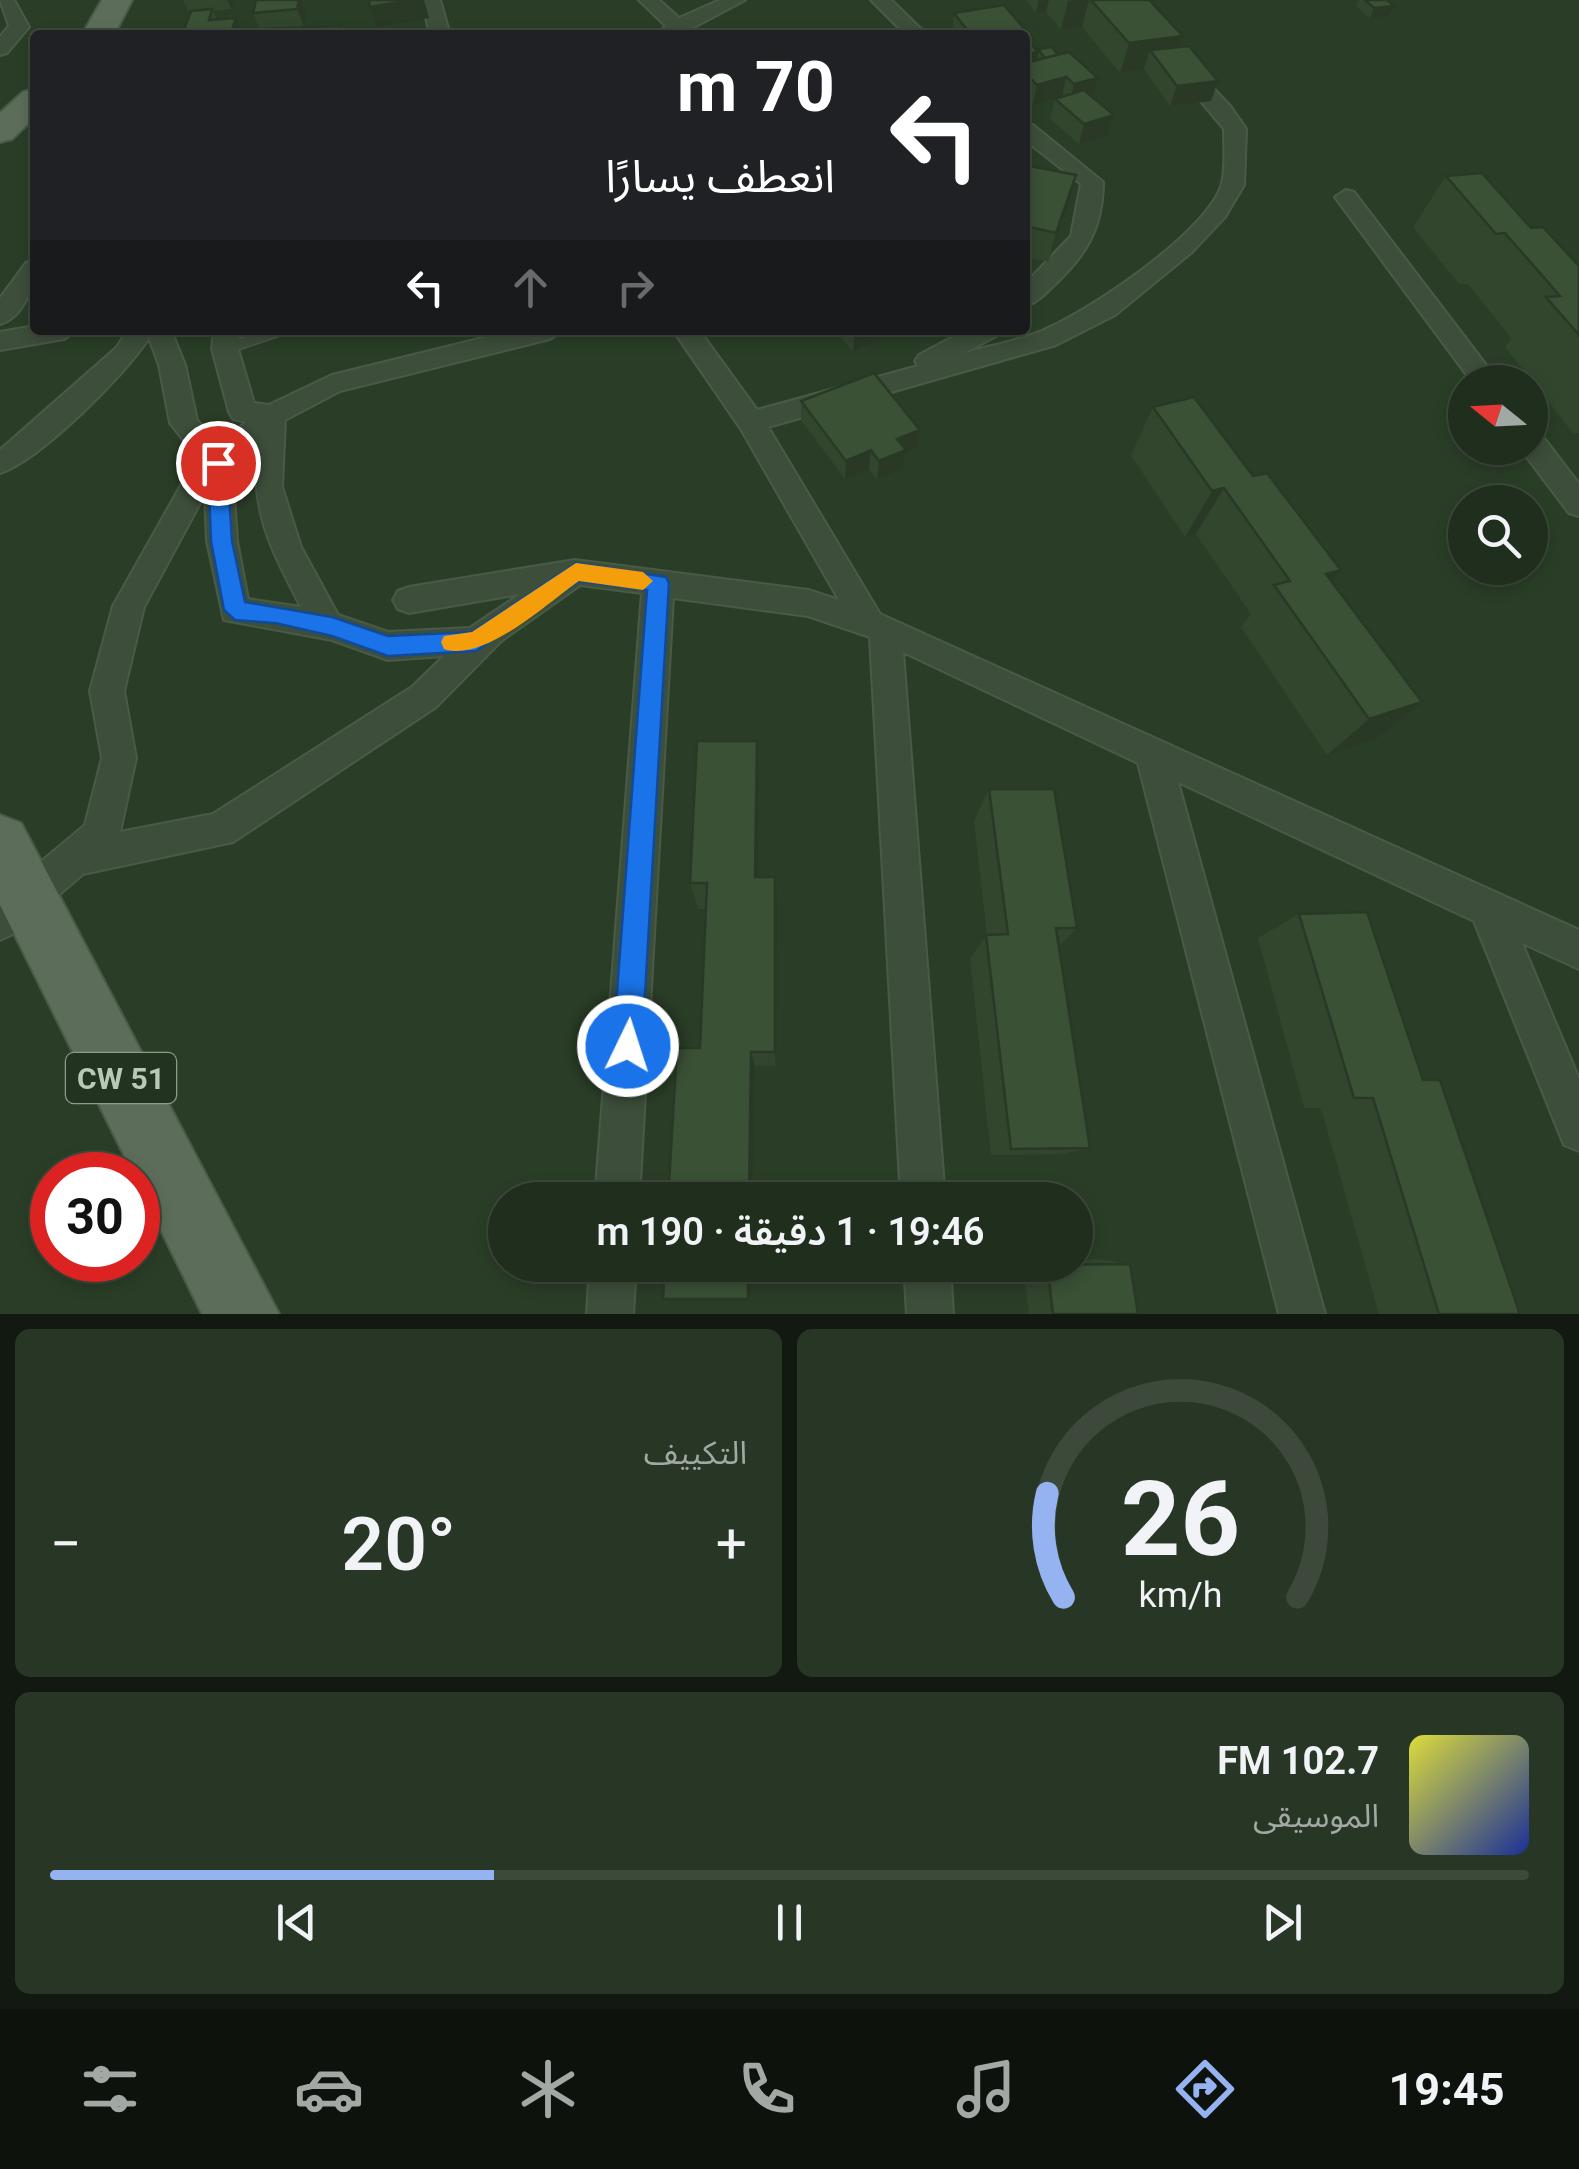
<!DOCTYPE html>
<html lang="ar">
<head>
<meta charset="utf-8">
<style>
  body { margin:0; font-family:Roboto,"Noto Sans Arabic",sans-serif; background:#283626; color:#f1f3f6; direction:rtl; height:100vh; display:flex; flex-direction:column; font-size:38px; white-space:nowrap }
  * { box-sizing:border-box; margin:0 }
  p { font-size:32px; color:#a2a8a4 }
  .icon { flex:none; width:55px; height:55px; fill:none; stroke:currentColor; stroke-width:2; stroke-linecap:round; stroke-linejoin:round }
  .map { position:relative; height:1314px; overflow:hidden; direction:ltr }
  .drawer { display:flex; flex-direction:column; gap:15px; padding:15px; background:#121910; flex:1 }
  .drawer>* { flex:none }
  .top-card { position:absolute; left:30px; top:30px; width:1000px; height:305px; border-radius:10px; box-shadow:0 5px 15px #0003,0 0 0 2px #3d4a3b; direction:rtl; background:#202124; color:#fff; overflow:hidden }
  .needle { width:65px; rotate:288deg }
  .buttons { position:absolute; left:1448px; top:365px; display:grid; gap:20px }
  .buttons a { display:grid; place-items:center; width:100px; height:100px; border-radius:50%; background:#202e1d; box-shadow:0 5px 15px #0003,0 0 0 2px #3d4a3b; font-size:50px }
  .speed { position:absolute; left:30px; top:1152px; display:flex; gap:20px; font-size:50px; font-weight:700; text-align:center }
  .speed>* { display:grid; place-content:center; width:130px; height:130px; border-radius:50%; background:#202e1d; box-shadow:0 5px 15px #0003,0 0 0 2px #3d4a3b; line-height:1 }
  .speed .limit { border:15px solid #d22; background:#fff; color:#111 }
  .pin { position:absolute; display:grid; place-items:center; width:85px; height:85px; color:#fff; margin:-42px; border:5px solid #fff; border-radius:50%; box-shadow:0 2px 10px #0007 }
  .me { position:absolute; width:110px; margin:-55px; rotate:4deg; stroke-linejoin:round; filter:drop-shadow(0 0 8px #0008) }
  .turn { display:flex; align-items:center; gap:35px; height:210px; padding:0 30px; font-size:45px }
  .turn .icon { width:130px; height:130px; stroke-width:2.5 }
  .turn b { display:block; font-size:70px; line-height:85px }
  .lanes { display:flex; align-items:center; height:95px; padding:0 30px; background:#0003; justify-content:center; gap:50px; direction:ltr }
  .lanes .off { opacity:.35 }
  .big { font-size:75px; font-weight:600; line-height:1.1 }
  .drawer .card { flex:1; display:flex; flex-direction:column; justify-content:center; gap:15px; min-width:0; padding:0 35px; border-radius:15px; background:#283626 }
  .drawer .dial { align-items:center; gap:0 }
  .dial svg { height:260px; overflow:visible; fill:none; stroke:#3d4a3b; stroke-width:7; stroke-linecap:round; text-anchor:middle }
  .dial text { fill:#f1f3f6; stroke:none }
  .song { display:flex; align-items:center; gap:30px }
  .cover { width:120px; height:120px; border-radius:15px; background:linear-gradient(135deg,hsl(60 70% 55%),hsl(230 70% 35%)) }
  .played { height:10px; border-radius:5px; background:linear-gradient(90deg,#95b2f1 30%,#3d4a3b 30%) }
  .keys { display:flex; justify-content:space-around; direction:ltr }
  .heat { display:flex; justify-content:space-between; align-items:center; font-size:55px; direction:ltr }
  .drawer .tiles { flex:1; display:grid; gap:15px; grid-template-columns:1fr 1fr }
  .card:last-child { grid-column:span 2 }
  .trip { position:absolute; left:488px; top:1182px; width:605px; height:100px; border-radius:50px; background:#202e1d; box-shadow:0 5px 15px #0003,0 0 0 2px #3d4a3b; font-weight:600; line-height:100px; text-align:center; direction:rtl }
  .menu { display:flex; height:160px; justify-content:space-around; align-items:center; background:#0d120c; color:#a2a8a4 }
  .menu .icon { width:70px; height:70px }
  .menu .selected { color:#95b2f1 }
  .menu b { font-size:45px; color:#f1f3f6 }
  .map>svg:first-child { display:block }
  .lines { fill:none; stroke-linecap:round; stroke-linejoin:round }
  .lane-casing { stroke:#495a47; stroke-width:3 }
  .street-casing { stroke:#495a47; stroke-width:4 }
  .primary-casing { stroke:#495a47; stroke-width:4 }
  .lane { fill:#3d4e3b; fill-rule:evenodd }
  .street { fill:#3d4e3b; fill-rule:evenodd }
  .primary { fill:#5c6e59; fill-rule:evenodd }
  .wall { fill:#32462e }
  .shaded-wall { fill:#293926 }
  .building { fill:#3a5136; stroke:#293926; stroke-width:2.5 }
  .route { fill:#1a73e8; stroke:#114b97; stroke-width:2.5 }
  .slow { fill:#f59e0b }
  .labels { text-anchor:middle; dominant-baseline:central; stroke-width:10; stroke-linejoin:round; paint-order:stroke }
  .shield { fill:#223320; stroke:#8c9c8a; stroke-width:2.5 }
  .shield-label { font-size:30px; font-weight:bold; fill:#b9c9b7 }
</style>
</head>
<body>
<div class="map">
<svg width="1579" height="1314" viewBox="0 0 1579 1314">
  <rect width="100%" height="100%" fill="#2a3e27"/>
  <g class="lines">
    <defs>
      <polygon id="lane" points="267,330 289,330 287,333 225,354 218,349 220,346"/>
      <g id="street">
        <polygon points="0,0 14,0 29,27 7,53 0,55 0,37 9,26"/>
        <polygon points="422,0 440,0 450,35 430,35"/>
        <polygon points="639,0 659,0 679,18 720,0 745,0 679,35 656,35 666,26"/>
        <polygon points="871,0 891,0 927,35 906,35"/>
        <path d="M1183 62 1190 64 1230 106 1246 129 1244 185 1225 217 1192 252 1115 315 1056 345 768 427 880 614 1579 930V969L1522 943 1579 1079V1151L1564 1145 1474 921 1178 782 1325 1314H1279L1138 763 903 652 945 1200H901L870 637 808 616 673 598 639 1200H595L642 593 580 585 501 641 436 707 233 842 83 874 13 934 0 940V896L85 825 102 758 90 691 113 606 189 471 200 461 170 423 159 365 149 338C125 375 40 460 0 473V450L116 348 128 330H171L185 365 197 420 219 445 246 422 233 419 229 412 212 349 214 330H240L238 349 254 403 269 405 332 375 515 330H563L550 339 340 391 285 420 282 487 301 547 338 615 388 632 470 628 520 594 409 613 398 609 393 600 398 591 409 587 575 560 808 590 839 600 741 429 673 330H699L757 410 918 366 915 361 919 355 966 330H1000L996 336 964 353C988 346 1015 342 1039 332 1084 315 1210 231 1222 183 1226 167 1224 146 1224 129L1173 68ZM256 445C252 514 270 547 301 607L248 599 237 541 232 466ZM205 494 207 541 224 620 332 640 388 660 444 656 412 687 213 814 120 832 136 758 124 691 144 607Z"/>
        <path d="M1025 124 1033 125 1103 182C1103 229 1085 257 1051 288 1043 296 1036 303 1025 306V284L1071 236 1081 184 1025 140Z"/>
        <polygon points="1346,190 1354,192 1499,382 1472,382 1335,197"/>
        <path d="M35 260C35 283 25 317 0 324V298L26 263Z"/>
        <polygon points="35,326 35,330 77,330 64,339 0,350 0,332"/>
        <polygon points="1530,430 1540,433 1579,484 1579,516 1569,513 1520,448 1530,448"/>
        <polygon points="590,1265 636,1265 633,1314 587,1314"/>
        <polygon points="904,1265 950,1265 953,1314 907,1314"/>
      </g>
      <g id="primary">
        <polygon points="102,0 132,0 114,35 82,35"/>
        <polygon points="35,89 35,117 12,139 0,142 0,113 23,92"/>
        <polygon points="0,815 21,823 279,1314 202,1314 138,1183 138,1175 134,1175 0,905"/>
      </g>
    </defs>
    <use href="#lane" class="lane-casing"/>
    <use href="#street" class="street-casing"/>
    <use href="#primary" class="primary-casing"/>
    <use href="#lane" class="lane"/>
    <use href="#street" class="street"/>
    <use href="#primary" class="primary"/>
  </g>
  <g class="wall">
    <polygon points="183,0 234,0 232,9 213,11 217,19 241,30 260,29 253,13 256,0 302,0 308,15 306,27 343,35 182,35 191,13 189,13"/>
    <polygon points="1026,0 1149,0 1183,36 1179,47 1211,101 1170,106 1144,69 1120,73 1082,27 1061,30 1046,12 1036,13"/>
    <polygon points="1359,0 1387,0 1394,6 1389,16 1370,18 1356,6"/>
    <polygon points="1004,5 1032,38 1031,44 1037,51 1038,49 1052,47 1058,55 1069,52 1098,78 1093,98 1114,115 1108,136 1079,144 1050,119 1055,99 1033,105 1025,97 1025,35 953,35 952,33 954,13"/>
    <polygon points="1025,165 1068,205 1048,262 1025,257"/>
    <polygon points="1446,176 1531,228 1579,266 1579,433 1573,433 1505,347 1512,339 1468,284 1459,284 1413,227"/>
    <polygon points="834,330 902,330 853,351"/>
    <polygon points="801,401 917,448 905,453 903,468 877,480 869,469 845,479 801,420"/>
    <polygon points="1153,407 1253,476 1341,570 1331,581 1376,739 1327,755 1241,627 1251,614 1196,534 1185,537 1131,455"/>
    <polygon points="759,776 758,877 775,877 776,1066 755,1066 753,1200 668,1200 700,1048 706,909 698,909 690,883"/>
    <polygon points="989,789 1077,928 1059,946 1090,1148 1063,1154 991,1155 970,958 987,935 974,821"/>
    <polygon points="1299,914 1423,1080 1520,1314 1379,1314 1321,1108 1304,1108 1258,938"/>
    <polygon points="1097,1259 1130,1264 1138,1314 1029,1314 1023,1265 1075,1265 1075,1260"/>
  </g>
  <g class="shaded-wall">
    <polygon points="227,0 234,0 232,9"/>
    <polygon points="299,0 302,0 308,15 305,29 297,9"/>
    <polygon points="411,0 424,0 429,18 377,27 370,7"/>
    <polygon points="1039,0 1049,0 1046,12 1036,13"/>
    <polygon points="1076,0 1089,0 1082,27 1061,30 1068,1"/>
    <polygon points="1394,6 1389,16 1370,18 1374,8"/>
    <polygon points="236,18 244,35 232,35 231,33"/>
    <polygon points="1183,36 1173,65 1150,50 1144,69 1120,73 1129,43"/>
    <polygon points="1032,38 1029,54 1038,52 1034,72 1025,73 1025,48 1027,39"/>
    <polygon points="1066,77 1062,97 1033,105 1037,85"/>
    <polygon points="1098,78 1093,98 1069,104 1074,84"/>
    <polygon points="1218,81 1211,101 1170,106 1177,86"/>
    <polygon points="1114,115 1108,136 1079,144 1084,124"/>
    <polygon points="1076,175 1068,205 1048,262 1056,233"/>
    <polygon points="855,330 902,330 853,351"/>
    <polygon points="920,430 917,448 905,453 903,468 877,480 879,461 897,439"/>
    <polygon points="871,450 869,469 845,479 846,461"/>
    <polygon points="1224,488 1196,534 1185,537 1212,491"/>
    <polygon points="1341,570 1304,612 1326,574"/>
    <polygon points="1422,702 1376,739 1327,755 1369,719"/>
    <polygon points="757,741 759,776 758,903 755,877"/>
    <polygon points="775,877 777,903 776,1066 775,1052"/>
    <polygon points="751,1052 755,1066 753,1200 749,1200"/>
    <polygon points="748,1265 752,1265 752,1290 748,1299"/>
  </g>
  <g class="building">
    <polygon points="256,0 299,0 297,9 253,13"/>
    <polygon points="369,0 411,0 370,7"/>
    <polygon points="1091,0 1149,0 1183,36 1129,43"/>
    <polygon points="1365,0 1387,0 1394,6 1374,8"/>
    <polygon points="1004,5 1032,38 1027,39 1038,52 1025,54 1025,35 971,35 954,13"/>
    <polygon points="212,9 209,20 236,18 231,33 182,35 191,11"/>
    <polygon points="340,26 337,35 235,35 237,30"/>
    <polygon points="1189,46 1218,81 1177,86 1150,50"/>
    <polygon points="1052,47 1058,55 1045,58 1038,49"/>
    <polygon points="1069,52 1098,78 1074,84 1066,77 1037,85 1025,73 1025,63"/>
    <polygon points="1084,90 1114,115 1084,124 1055,99"/>
    <polygon points="1025,165 1076,175 1056,233 1025,226"/>
    <polygon points="1482,173 1531,228 1543,227 1579,266 1579,335 1546,297 1560,296 1505,233 1496,234 1446,176"/>
    <polygon points="874,373 920,430 897,439 906,450 879,461 871,450 846,461 801,401"/>
    <polygon points="1194,397 1253,476 1267,473 1341,570 1326,574 1422,702 1369,719 1274,585 1290,581 1224,488 1212,491 1153,407"/>
    <polygon points="697,741 757,741 755,877 775,877 775,1052 751,1052 749,1200 668,1200 677,1048 700,1048 707,883 690,883"/>
    <polygon points="989,789 1054,789 1077,928 1056,928 1090,1148 1011,1149 986,935 1008,934"/>
    <polygon points="1367,912 1423,1080 1440,1080 1520,1314 1439,1314 1373,1098 1354,1098 1299,914"/>
    <polygon points="1130,1264 1138,1314 1053,1314 1047,1265"/>
    <polygon points="665,1265 748,1265 748,1299 663,1299"/>
  </g>
  <polygon class="route" points="218,455 227,463 232,541 245,602 332,617 388,636 472,632 576,563 666,577 669,583 642,1046 638,1056 628,1060 617,1056 613,1046 647,590 579,581 476,651 388,656 332,636 275,623 235,620 224,610 211,541 208,463"/>
  <path class="slow" d="M576 563 643 572 653 581 643 590 579 581C547 603 484 663 444 649L441 642 444 636 472 632Z"/>
  <g class="labels">
    <rect class="shield" x="66" y="1053" width="110" height="50" rx="8"/>
    <g class="shield-label">
      <text x="121" y="1078">CW 51</text>
    </g>
  </g>
</svg>
<div class="buttons">
<a><svg class="needle" viewBox="-14 -14 28 28"><path d="M0-13l5 13h-10z" fill="#e53935"/><path d="M0 13l5-13h-10z" fill="#a2a8a4"/></svg></a>
<a><svg class="icon" aria-label="search" viewBox="0 0 24 24"><circle cx="10" cy="10" r="6"/><path d="M15 15l6 6"/></svg></a>
</div>
<div class="speed"><div class="limit">30</div></div>
<div class="pin" style="left:218px;top:463px;background:#d93025"><svg class="icon" aria-label="arrive" viewBox="0 0 24 24"><path d="M6 21V4h12l-3 4 3 4H6"/></svg></div>
<svg class="me" style="left:628px;top:1046px" viewBox="-20 -20 40 40"><circle r="17" fill="#1a73e8" stroke="#fff" stroke-width="3"/><path d="M0-11L8 9 0 5-8 9z" fill="#fff"/></svg>
<div class="trip">19:46 · 1 دقيقة · 190 m</div>
<div class="top-card">
<div class="turn"><svg class="icon" aria-label="left" viewBox="0 0 24 24"><path d="M17 20v-9H6M10 6l-5 5 5 5"/></svg><div><b>70 m</b>انعطف يسارًا</div></div>
<div class="lanes"><svg class="icon" aria-label="left" viewBox="0 0 24 24"><path d="M17 20v-9H6M10 6l-5 5 5 5"/></svg><svg class="icon off" aria-label="ahead" viewBox="0 0 24 24"><path d="M12 20V5M6 11l6-6 6 6"/></svg><svg class="icon off" aria-label="right" viewBox="0 0 24 24"><path d="M7 20v-9h11M14 6l5 5-5 5"/></svg></div>
</div>
</div>
<section class="drawer">
<div class="tiles">
<div class="card dial"><svg viewBox="0 0 100 80">
<path d="M14 69A42 42 0 1 1 86 69"/>
<path d="M14 69A42 42 0 0 1 9 37" stroke="#95b2f1"/>
<text x="50" y="56" font-size="32" font-weight="700">26</text>
<text x="50" y="72" font-size="11">km/h</text>
</svg></div>
<div class="card"><p>التكييف</p>
<div class="heat"><a>−</a><b class="big">20°</b><a>+</a></div>
</div>
<div class="card">
<div class="song"><i class="cover"></i><div><b>102.7 FM</b><p>الموسيقى</p></div></div>
<div class="played"></div>
<div class="keys"><svg class="icon" aria-label="previous" viewBox="0 0 24 24"><path d="M18 5L8 12l10 7zM5 5v14"/></svg><svg class="icon" aria-label="pause" viewBox="0 0 24 24"><path d="M8 5v14M16 5v14"/></svg><svg class="icon" aria-label="next" viewBox="0 0 24 24"><path d="M6 5l10 7-10 7zM19 5v14"/></svg></div>
</div>
</div>
</section>
<nav class="menu">
<b>19:45</b>
<svg class="icon selected" aria-label="directions" viewBox="0 0 24 24"><path d="M12 3l9 9-9 9-9-9zM9 14v-3h6M13 9l2 2-2 2"/></svg>
<svg class="icon" aria-label="music" viewBox="0 0 24 24"><path d="M9 18V5l10-2v13"/><circle cx="6" cy="18" r="3"/><circle cx="16" cy="16" r="3"/></svg>
<svg class="icon" aria-label="phone" viewBox="0 0 24 24"><path d="M5 4h4l2 5-3 2q2 4 5 5l2-3 5 2v4C11 20 4 13 5 4z"/></svg>
<svg class="icon" aria-label="climate" viewBox="0 0 24 24"><path d="M12 3v18M4 7l16 10M4 17L20 7"/></svg>
<svg class="icon" aria-label="car" viewBox="0 0 24 24"><path d="M5 17H2v-5l4-1 3-4h7l3 4 3 1v5h-3M9 17h6M6 11h13"/><circle cx="7" cy="17" r="2"/><circle cx="17" cy="17" r="2"/></svg>
<svg class="icon" aria-label="filters" viewBox="0 0 24 24"><path d="M4 7h16M4 17h16"/><circle cx="9" cy="7" r="2"/><circle cx="15" cy="17" r="2"/></svg>
</nav>
</body>
</html>
